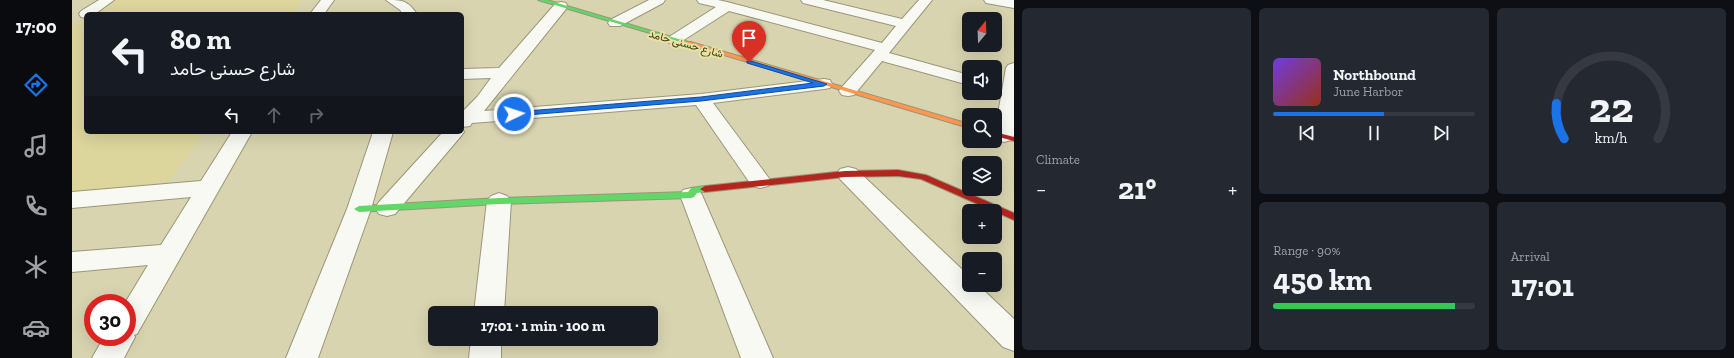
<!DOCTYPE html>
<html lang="en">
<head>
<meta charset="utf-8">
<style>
  body { margin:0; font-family:"Zilla Slab",Vazirmatn,serif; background:#242831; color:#f1f3f6; height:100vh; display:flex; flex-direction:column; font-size:15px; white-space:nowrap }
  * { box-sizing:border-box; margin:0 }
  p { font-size:13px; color:#9ea1a6 }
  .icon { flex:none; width:22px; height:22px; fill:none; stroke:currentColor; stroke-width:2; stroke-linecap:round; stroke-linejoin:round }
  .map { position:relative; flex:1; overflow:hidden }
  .details { display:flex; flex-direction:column; gap:8px; padding:8px; background:#0d0f14; width:720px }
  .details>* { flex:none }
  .top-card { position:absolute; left:12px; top:12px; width:380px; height:122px; border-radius:6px; box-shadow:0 4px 16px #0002; background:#171b24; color:#f1f3f6; overflow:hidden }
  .needle { width:26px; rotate:19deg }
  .tools { position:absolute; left:890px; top:12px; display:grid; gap:8px }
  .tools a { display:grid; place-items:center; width:40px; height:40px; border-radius:6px; background:#171b24; box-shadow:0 4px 16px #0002; font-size:20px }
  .speed { position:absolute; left:12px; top:294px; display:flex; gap:8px; font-size:20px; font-weight:700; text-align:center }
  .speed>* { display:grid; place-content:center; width:52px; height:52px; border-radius:50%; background:#171b24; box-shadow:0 4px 16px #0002; line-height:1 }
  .speed .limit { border:6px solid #d22; background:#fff; color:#111 }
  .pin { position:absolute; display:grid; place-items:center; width:34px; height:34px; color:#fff; margin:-41px -17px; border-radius:50% 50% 50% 0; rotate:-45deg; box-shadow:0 0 4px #0007 }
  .pin .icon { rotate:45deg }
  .me { position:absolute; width:44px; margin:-22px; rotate:86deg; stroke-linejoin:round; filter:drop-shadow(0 0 3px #0008) }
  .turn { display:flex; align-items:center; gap:14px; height:84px; padding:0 20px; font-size:18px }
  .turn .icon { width:52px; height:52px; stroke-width:2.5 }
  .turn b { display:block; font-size:28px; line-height:34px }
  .lanes { display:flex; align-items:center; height:38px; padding:0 20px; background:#0003; justify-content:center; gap:20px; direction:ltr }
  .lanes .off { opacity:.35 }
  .big { font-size:30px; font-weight:700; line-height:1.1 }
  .details .card { flex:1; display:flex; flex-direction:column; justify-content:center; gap:6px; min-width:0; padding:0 14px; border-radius:6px; background:#242831 }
  .details .dial { align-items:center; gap:0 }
  .dial svg { height:104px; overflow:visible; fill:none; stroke:#363941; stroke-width:7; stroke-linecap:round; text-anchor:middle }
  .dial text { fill:#f1f3f6; stroke:none }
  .song { display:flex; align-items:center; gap:12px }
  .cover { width:48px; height:48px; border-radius:6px; background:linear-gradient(135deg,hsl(260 70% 55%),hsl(10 70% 35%)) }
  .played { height:4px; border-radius:2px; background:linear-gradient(90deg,#1a73e8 55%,#363941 55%) }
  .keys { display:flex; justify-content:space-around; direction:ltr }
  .heat { display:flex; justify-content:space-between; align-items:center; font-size:22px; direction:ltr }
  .charge { height:6px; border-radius:3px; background:linear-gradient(90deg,#34c759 90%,#363941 0) }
  .details .tiles { flex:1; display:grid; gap:8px; grid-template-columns:repeat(3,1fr) }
  .card:first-child { grid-row:span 2 }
  .trip { position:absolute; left:356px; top:306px; width:230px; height:40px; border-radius:6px; background:#171b24; box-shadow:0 4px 16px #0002; font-weight:700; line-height:40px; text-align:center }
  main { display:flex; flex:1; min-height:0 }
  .tab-bar { display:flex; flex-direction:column; width:72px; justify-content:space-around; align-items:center; background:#090b0e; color:#9ea1a6 }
  .tab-bar .icon { width:28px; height:28px }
  .tab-bar .active { color:#1a73e8 }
  .tab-bar b { font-size:18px; color:#f1f3f6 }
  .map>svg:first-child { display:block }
  .built { fill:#dcd59c }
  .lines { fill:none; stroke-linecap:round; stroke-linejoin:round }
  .street-casing { stroke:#9a967a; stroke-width:2 }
  .fast-casing { stroke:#9a967a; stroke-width:2 }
  .slow-casing { stroke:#9a967a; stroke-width:2 }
  .jam-casing { stroke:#9a967a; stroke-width:2 }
  .street { fill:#f9f9f3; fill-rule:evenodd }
  .fast { fill:#63d668; fill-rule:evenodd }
  .slow { fill:#ff974d; fill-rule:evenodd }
  .jam { fill:#b3261e; fill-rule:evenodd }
  .route { fill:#1a73e8; stroke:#114b97 }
  .labels { text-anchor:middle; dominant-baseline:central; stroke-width:4; stroke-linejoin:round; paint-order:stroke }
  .far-street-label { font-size:11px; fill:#3f3c21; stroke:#e9e19f }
</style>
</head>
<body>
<main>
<nav class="tab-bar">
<b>17:00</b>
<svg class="icon active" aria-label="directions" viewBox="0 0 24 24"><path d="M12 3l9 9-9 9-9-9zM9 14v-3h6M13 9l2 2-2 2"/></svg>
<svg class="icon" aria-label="music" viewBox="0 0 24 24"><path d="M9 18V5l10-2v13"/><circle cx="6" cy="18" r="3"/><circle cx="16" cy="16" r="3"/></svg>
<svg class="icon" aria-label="phone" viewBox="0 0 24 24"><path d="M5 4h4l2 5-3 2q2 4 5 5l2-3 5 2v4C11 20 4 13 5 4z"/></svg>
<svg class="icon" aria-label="climate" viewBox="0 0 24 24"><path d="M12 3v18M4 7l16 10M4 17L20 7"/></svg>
<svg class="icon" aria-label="car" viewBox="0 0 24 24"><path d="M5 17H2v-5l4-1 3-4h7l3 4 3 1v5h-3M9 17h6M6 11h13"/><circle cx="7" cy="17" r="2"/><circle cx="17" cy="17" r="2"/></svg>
</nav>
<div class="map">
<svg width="942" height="358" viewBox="0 0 942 358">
  <rect width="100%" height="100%" fill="#d8d4b0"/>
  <g class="built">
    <polygon points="42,0 230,0 220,14 20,14"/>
    <polygon points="14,18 14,132 133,132 94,185 0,192 0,27"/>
  </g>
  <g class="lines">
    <defs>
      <g id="street">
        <polygon points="27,0 42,0 23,14 14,14 14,18 9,17 7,14 9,11"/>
        <polygon points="249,0 262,0 252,14 238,14"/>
        <path d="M314 0C330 0 335 0 345 14H331L328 10Z"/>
        <polygon points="577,0 593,0 591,3 548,26 538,26 536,23 538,20"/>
        <polygon points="625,0 646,0 655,2 810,43 824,26 731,3 729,0 751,0 830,19 847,0 860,0 817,53 897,75 897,85 810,61 782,95 776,96 770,95 767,91 770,87 803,50 657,11 607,43 602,44 597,43 595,40 597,37 644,7 627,3"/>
        <polygon points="912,0 942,0 942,8 914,3"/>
        <polygon points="489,2 494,3 495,6 494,9 412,111 629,94 752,79 758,80 760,84 758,88 752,89 641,103 699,181 696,186 688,188 680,186 624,105 400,123 398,126 390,127 390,112 405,97 419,78 390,79 390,69 427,68 484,3"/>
        <polygon points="942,63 942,136 939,140 932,142 925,140 923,137 923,131 934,68 936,65"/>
        <polygon points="390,129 392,132 389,136 323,214 315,216 307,214 303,208 307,202 371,132 390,132"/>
        <polygon points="160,132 180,132 65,334 62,335 63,337 52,358 20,358 32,337 55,337 55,303 53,303 76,265 0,272 0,252 89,245 119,197 0,208 0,192 129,181"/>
        <polygon points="301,132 321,132 299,209 246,358 214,358 275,209"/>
        <polygon points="776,167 784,169 897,276 897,285 906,285 942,319 942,351 931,347 768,179 765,174 768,169"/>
        <polygon points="619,188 627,190 630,195 701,358 669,358 608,195 611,190"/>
        <polygon points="427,193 435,196 439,201 432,313 402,313 415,201 419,196"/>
        <polygon points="399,339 429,339 429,358 397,358"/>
      </g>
      <g id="fast">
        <polygon points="466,0 475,0 620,43 615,44"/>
        <polygon points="633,186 638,189 636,191 625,193 622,197 619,198 427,204 287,212 282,209 287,206 427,198 616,192 619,188"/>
      </g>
      <polygon id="slow" points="615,42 619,42 897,124 897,128 615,44"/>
      <g id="jam">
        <polygon points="923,132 942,137 942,141 923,136"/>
        <polygon points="826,170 854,175 942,213 942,220 849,179 826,176 773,177 633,192 628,189 633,186 773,171"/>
      </g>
    </defs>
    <use href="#street" class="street-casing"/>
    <use href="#fast" class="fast-casing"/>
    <use href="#slow" class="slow-casing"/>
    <use href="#jam" class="jam-casing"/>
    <use href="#street" class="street"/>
    <use href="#fast" class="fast"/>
    <use href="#slow" class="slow"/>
    <use href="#jam" class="jam"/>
  </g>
  <polygon class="route" points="675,61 679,61 755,84 752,86 629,101 442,116 438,114 442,112 629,97 741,83 675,63"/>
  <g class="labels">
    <g class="far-street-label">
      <text transform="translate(614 44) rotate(16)">شارع حسنى حامد</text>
    </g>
  </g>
</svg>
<div class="tools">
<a><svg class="needle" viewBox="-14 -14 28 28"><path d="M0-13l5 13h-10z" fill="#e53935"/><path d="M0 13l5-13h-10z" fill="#9ea1a6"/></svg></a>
<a><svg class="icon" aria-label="sound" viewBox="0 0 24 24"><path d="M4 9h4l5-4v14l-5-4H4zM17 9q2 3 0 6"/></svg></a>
<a><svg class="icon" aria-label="search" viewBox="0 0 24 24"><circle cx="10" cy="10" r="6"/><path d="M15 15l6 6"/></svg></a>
<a><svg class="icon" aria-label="layers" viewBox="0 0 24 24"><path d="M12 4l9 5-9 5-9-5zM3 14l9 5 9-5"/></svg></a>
<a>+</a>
<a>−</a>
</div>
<div class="speed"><div class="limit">30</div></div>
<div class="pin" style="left:677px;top:62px;background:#d93025"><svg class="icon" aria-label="arrive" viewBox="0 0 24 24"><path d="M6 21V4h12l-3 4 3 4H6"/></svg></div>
<svg class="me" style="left:442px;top:114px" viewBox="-20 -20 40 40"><circle r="17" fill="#1a73e8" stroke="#fff" stroke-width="3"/><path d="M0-11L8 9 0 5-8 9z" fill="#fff"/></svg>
<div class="trip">17:01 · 1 min · 100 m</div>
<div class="top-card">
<div class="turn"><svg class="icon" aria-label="left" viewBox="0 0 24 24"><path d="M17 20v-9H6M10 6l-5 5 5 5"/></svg><div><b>80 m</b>شارع حسنى حامد</div></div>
<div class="lanes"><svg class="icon" aria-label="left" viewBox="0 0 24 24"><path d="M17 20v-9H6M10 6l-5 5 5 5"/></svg><svg class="icon off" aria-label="ahead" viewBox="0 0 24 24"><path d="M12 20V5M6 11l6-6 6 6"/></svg><svg class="icon off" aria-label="right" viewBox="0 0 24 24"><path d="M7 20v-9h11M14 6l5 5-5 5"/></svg></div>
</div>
</div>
<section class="details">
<div class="tiles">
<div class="card"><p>Climate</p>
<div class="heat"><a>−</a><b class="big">21°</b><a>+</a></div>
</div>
<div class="card">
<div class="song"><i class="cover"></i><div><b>Northbound</b><p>June Harbor</p></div></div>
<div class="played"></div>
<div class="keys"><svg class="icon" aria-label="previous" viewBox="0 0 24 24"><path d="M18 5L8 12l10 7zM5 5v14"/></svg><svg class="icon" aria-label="pause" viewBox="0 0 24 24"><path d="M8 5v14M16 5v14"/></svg><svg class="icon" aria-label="next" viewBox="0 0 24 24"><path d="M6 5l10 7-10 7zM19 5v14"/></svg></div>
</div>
<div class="card dial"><svg viewBox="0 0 100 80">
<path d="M14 69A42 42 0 1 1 86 69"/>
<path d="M14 69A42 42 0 0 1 8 42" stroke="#1a73e8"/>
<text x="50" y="56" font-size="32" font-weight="700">22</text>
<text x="50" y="72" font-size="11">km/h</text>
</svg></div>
<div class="card"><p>Range · 90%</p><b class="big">450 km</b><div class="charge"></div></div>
<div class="card"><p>Arrival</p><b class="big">17:01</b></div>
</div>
</section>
</main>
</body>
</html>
